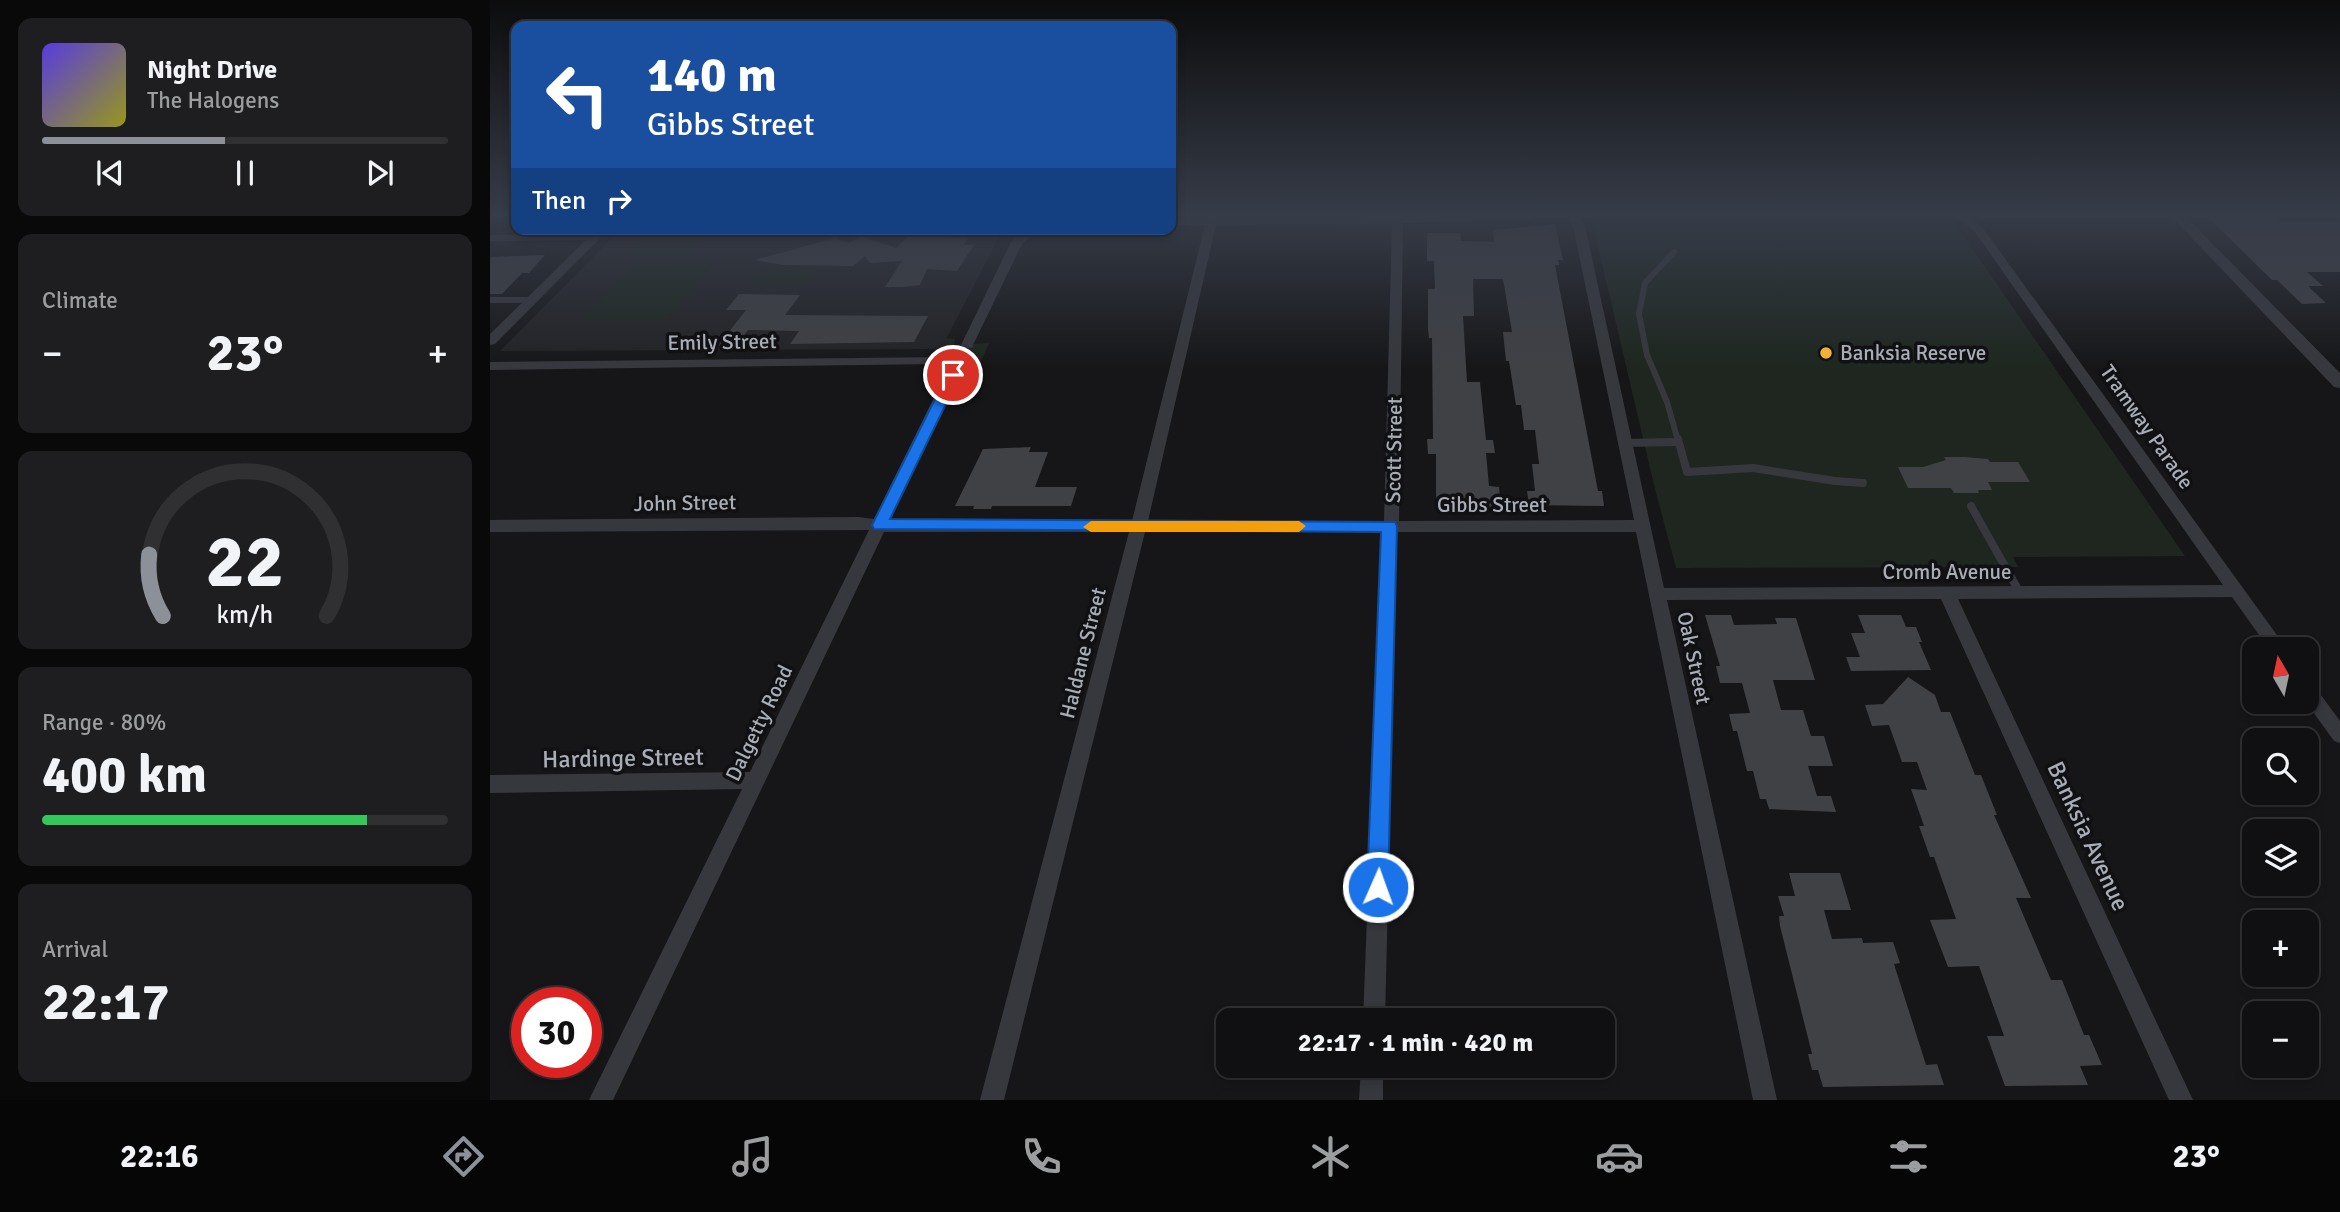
<!DOCTYPE html>
<html lang="en">
<head>
<meta charset="utf-8">
<style>
  body { margin:0; font-family:Signika,sans-serif; background:#1e1e20; color:#f1f3f6; height:100vh; display:flex; flex-direction:column; font-size:26px; white-space:nowrap }
  * { box-sizing:border-box; margin:0 }
  p { font-size:23px; color:#9c9d9f }
  .icon { flex:none; width:38px; height:38px; fill:none; stroke:currentColor; stroke-width:2; stroke-linecap:round; stroke-linejoin:round }
  .map { position:relative; flex:1; overflow:hidden }
  .drawer { display:flex; flex-direction:column; gap:18px; padding:18px; background:#09090a; width:490px }
  .drawer>* { flex:none }
  .banner { position:absolute; left:21px; top:21px; width:665px; height:214px; border-radius:14px; box-shadow:0 4px 10px #0003,0 0 0 2px #303032; background:#1a4fa0; color:#fff; overflow:hidden }
  .needle { width:46px; rotate:351deg }
  .tools { position:absolute; left:1752px; top:637px; display:grid; gap:14px }
  .tools a { display:grid; place-items:center; width:77px; height:77px; border-radius:14px; background:#101012; box-shadow:0 4px 10px #0003,0 0 0 2px #303032; font-size:35px }
  .speed { position:absolute; left:21px; top:987px; display:flex; gap:14px; font-size:35px; font-weight:700; text-align:center }
  .speed>* { display:grid; place-content:center; width:91px; height:91px; border-radius:50%; background:#101012; box-shadow:0 4px 10px #0003,0 0 0 2px #303032; line-height:1 }
  .speed .limit { border:10px solid #d22; background:#fff; color:#111 }
  .pin { position:absolute; display:grid; place-items:center; width:60px; height:60px; color:#fff; margin:-30px; border:4px solid #fff; border-radius:50%; box-shadow:0 2px 7px #0007 }
  .me { position:absolute; width:77px; margin:-38px; rotate:2deg; stroke-linejoin:round; filter:drop-shadow(0 0 5px #0008) }
  .turn { display:flex; align-items:center; gap:24px; height:147px; padding:0 21px; font-size:32px }
  .turn .icon { width:91px; height:91px; stroke-width:2.5 }
  .turn b { display:block; font-size:49px; line-height:60px }
  .then { display:flex; align-items:center; height:66px; padding:0 21px; background:#0003; gap:14px; font-size:26px }
  .big { font-size:52px; font-weight:700; line-height:1.1 }
  .drawer .widget { flex:1; display:flex; flex-direction:column; justify-content:center; gap:10px; min-width:0; padding:0 24px; border-radius:14px; background:#1e1e20 }
  .drawer .dial { align-items:center; gap:0 }
  .dial svg { height:182px; overflow:visible; fill:none; stroke:#303032; stroke-width:7; stroke-linecap:round; text-anchor:middle }
  .dial text { fill:#f1f3f6; stroke:none }
  .song { display:flex; align-items:center; gap:21px }
  .cover { width:84px; height:84px; border-radius:10px; background:linear-gradient(135deg,hsl(250 70% 55%),hsl(60 70% 35%)) }
  .played { height:7px; border-radius:4px; background:linear-gradient(90deg,#8c9099 45%,#303032 45%) }
  .keys { display:flex; justify-content:space-around; direction:ltr }
  .heat { display:flex; justify-content:space-between; align-items:center; font-size:38px; direction:ltr }
  .charge { height:10px; border-radius:5px; background:linear-gradient(90deg,#34c759 80%,#303032 0) }
  .trip { position:absolute; left:726px; top:1008px; width:399px; height:70px; border-radius:14px; background:#101012; box-shadow:0 4px 10px #0003,0 0 0 2px #303032; font-weight:700; line-height:70px; text-align:center }
  .tabs { display:flex; height:112px; justify-content:space-around; align-items:center; background:#060607; color:#9c9d9f }
  .tabs .icon { width:49px; height:49px }
  .tabs .current { color:#8c9099 }
  .tabs b { font-size:32px; color:#f1f3f6 }
  main { display:flex; flex:1; min-height:0 }
  .map>svg:first-child { display:block }
  .built { fill:#222225 }
  .green { fill:#1e261f }
  .building { fill:#404145 }
  .lines { fill:none; stroke-linecap:round; stroke-linejoin:round }
  .service-far1 { stroke:#37383d; stroke-width:6 }
  .service { stroke:#37383d; stroke-width:8 }
  .minor { fill:#37383d; fill-rule:evenodd }
  .tertiary { fill:#37383d; fill-rule:evenodd }
  .route { fill:#1a73e8; stroke:#114b97; stroke-width:2 }
  .slow { fill:#f59e0b }
  .poi-dot { fill:#f2b134; stroke:#111113; stroke-width:2.5 }
  .labels { text-anchor:middle; dominant-baseline:central; stroke-width:7; stroke-linejoin:round; paint-order:stroke }
  .street-label { font-size:21px; fill:#a8adb8; stroke:#111113 }
  .poi-label { font-size:21px; fill:#a8adb8; stroke:#111113; text-anchor:start }
  .near-street-label { font-size:24px; fill:#a8adb8; stroke:#111113 }
</style>
</head>
<body>
<main>
<section class="drawer">
<div class="widget">
<div class="song"><i class="cover"></i><div><b>Night Drive</b><p>The Halogens</p></div></div>
<div class="played"></div>
<div class="keys"><svg class="icon" aria-label="previous" viewBox="0 0 24 24"><path d="M18 5L8 12l10 7zM5 5v14"/></svg><svg class="icon" aria-label="pause" viewBox="0 0 24 24"><path d="M8 5v14M16 5v14"/></svg><svg class="icon" aria-label="next" viewBox="0 0 24 24"><path d="M6 5l10 7-10 7zM19 5v14"/></svg></div>
</div>
<div class="widget"><p>Climate</p>
<div class="heat"><a>−</a><b class="big">23°</b><a>+</a></div>
</div>
<div class="widget dial"><svg viewBox="0 0 100 80">
<path d="M14 69A42 42 0 1 1 86 69"/>
<path d="M14 69A42 42 0 0 1 8 42" stroke="#8c9099"/>
<text x="50" y="56" font-size="32" font-weight="700">22</text>
<text x="50" y="72" font-size="11">km/h</text>
</svg></div>
<div class="widget"><p>Range · 80%</p><b class="big">400 km</b><div class="charge"></div></div>
<div class="widget"><p>Arrival</p><b class="big">22:17</b></div>
</section>
<div class="map">
<svg width="1850" height="1100" viewBox="0 0 1850 1100">
  <rect width="100%" height="100%" fill="#161618"/>
  <polygon class="built" points="513,229 451,349 10,351 129,231"/>
  <g class="green">
    <polygon points="1461,218 1695,556 1523,557 1528,567 1186,568 1164,485 1102,221"/>
    <polygon points="156,239 213,239 197,257 139,257"/>
    <polygon points="225,262 177,320 91,321 144,263"/>
    <polygon points="271,269 331,269 318,286 257,286"/>
    <polygon points="456,338 465,339 464,345 499,343 490,364 479,364 477,359 451,349"/>
  </g>
  <g class="building">
    <polygon points="1717,216 1785,216 1792,222 1850,222 1850,272 1817,272 1833,286 1818,286 1836,303 1812,304 1787,280 1782,280"/>
    <polygon points="1065,224 1073,260 1068,260 1069,265 1065,265 1108,491 1112,491 1114,506 1039,505 1037,491 1045,491 1042,464 1049,464 1045,430 1034,430 1031,405 1026,405 1019,361 1016,361 1013,332 1022,332 1013,279 983,279 984,316 973,316 977,382 990,382 996,440 1003,440 1005,453 996,453 999,486 1009,487 1011,507 946,507 946,454 938,454 937,439 943,439 942,338 939,338 938,329 938,289 945,289 944,261 937,261 937,233 970,233 971,241 1004,242 1003,230"/>
    <polygon points="420,234 457,234 455,238 478,238 474,245 484,245 467,271 437,269 430,285 413,287 395,287 412,261 380,263 375,256 363,266 293,265 265,260 345,238 359,243 370,236 406,248"/>
    <polygon points="55,255 39,273 32,273 12,294 0,294 0,257"/>
    <polygon points="249,294 310,295 295,315 438,316 424,342 300,344 309,331 258,330 246,346 228,346 256,310 236,310"/>
    <polygon points="541,447 539,452 558,452 545,487 587,487 581,506 502,506 501,509 483,509 484,506 465,506 493,449"/>
    <polygon points="1454,457 1475,457 1498,459 1500,462 1528,462 1540,482 1498,482 1502,490 1488,490 1489,493 1464,493 1461,488 1418,488 1408,467 1433,467 1456,460"/>
    <polygon points="1215,615 1241,615 1244,625 1287,624 1285,618 1306,618 1325,680 1283,680 1291,710 1313,710 1321,736 1334,736 1343,766 1318,766 1327,796 1341,796 1346,812 1279,809 1276,799 1270,799 1263,771 1257,771 1247,731 1243,731 1239,714 1260,713 1252,683 1230,683 1226,666 1230,666"/>
    <polygon points="1368,615 1411,615 1416,627 1426,627 1432,642 1429,642 1441,670 1361,671 1356,657 1370,657 1361,633 1375,633"/>
    <polygon points="1418,677 1445,695 1451,712 1460,712 1485,775 1491,775 1507,815 1504,815 1541,898 1526,898 1561,980 1572,980 1594,1035 1599,1035 1612,1065 1590,1066 1598,1085 1515,1086 1497,1036 1514,1036 1489,966 1458,967 1440,920 1466,919 1444,857 1440,857 1429,826 1434,826 1421,789 1437,790 1427,762 1412,762 1399,725 1382,726 1375,705 1393,704"/>
    <polygon points="1299,873 1350,873 1361,910 1334,910 1342,939 1372,938 1373,943 1403,942 1410,963 1404,964 1436,1065 1447,1064 1454,1085 1333,1087 1328,1070 1322,1070 1318,1054 1322,1054 1290,926 1289,916 1294,916 1288,896 1305,896"/>
  </g>
  <g class="lines">
    <g class="service-far1">
      <polyline points="1184,252 1155,283 1149,314 1157,355 1177,402 1188,441"/>
      <polyline points="0,300 40,300"/>
    </g>
    <g class="service">
      <polyline points="1188,439 1197,472 1263,468 1345,481 1373,483"/>
      <polyline points="1134,443 1188,442"/>
      <polyline points="1481,506 1530,593"/>
    </g>
    <g class="minor">
      <path d="M718 216H728V218L1045 216 1039 219 913 223 909 521 1144 520 1083 226 1077 217 1088 216 1095 226 1174 588 1733 585 1485 232 1466 216H1478L1493 228 1797 649H1779L1742 597 1468 599 1703 1100H1679L1451 599 1177 600 1287 1100H1263L1146 532H907L895 1020H873L892 532H655L514 1100H490L639 532H394L123 1100H99L252 789 0 793V775L260 772 379 530 0 532V520L368 517 384 519 458 369 455 365 449 364 0 370V362L459 357 464 358 472 369 399 521H642L715 225H681V219L717 218ZM902 224 894 521H658L726 225Z"/>
      <polygon points="107,229 119,229 5,344 0,345 0,334 96,240 0,241 0,235 103,234"/>
      <polygon points="532,229 544,229 539,238 532,244 483,345 482,348 472,348 471,345 521,242"/>
      <polygon points="1816,681 1822,683 1850,721 1850,743 1844,741 1816,702"/>
      <polygon points="871,1066 893,1066 893,1100 869,1100"/>
    </g>
    <polygon class="tertiary" points="1681,216 1695,216 1850,373 1850,388 1844,387"/>
  </g>
  <linearGradient id="sky" x2="0" y2="1"><stop stop-color="#0c0c0d"/><stop offset="0.58" stop-color="#363c48"/><stop offset="1" stop-color="#363c48" stop-opacity="0"/></linearGradient>
  <rect width="1850" height="370" fill="url(#sky)"/>
  <polygon class="route" points="463,371 470,375 400,519 905,522 907,526 898,887 895,894 888,897 880,894 877,887 891,532 384,529 382,525 457,375"/>
  <polygon class="slow" points="601,521 809,521 816,526 809,532 601,532 593,527"/>
  <circle class="poi-dot" cx="1336" cy="353" r="7"/>
  <g class="labels">
    <g class="street-label">
      <text transform="translate(232 342) rotate(-1)">Emily Street</text>
      <text transform="translate(1657 427) rotate(55)">Tramway Parade</text>
      <text transform="translate(904 450) rotate(-89)">Scott Street</text>
      <text transform="translate(195 503) rotate(-1)">John Street</text>
      <text x="1002" y="505">Gibbs Street</text>
      <text x="1457" y="572">Cromb Avenue</text>
      <text transform="translate(593 653) rotate(-76)">Haldane Street</text>
      <text transform="translate(1204 658) rotate(78)">Oak Street</text>
      <text transform="translate(269 723) rotate(-64)">Dalgetty Road</text>
    </g>
    <g class="poi-label">
      <text x="1350" y="353">Banksia Reserve</text>
    </g>
    <g class="near-street-label">
      <text transform="translate(133 758) rotate(-1)">Hardinge Street</text>
      <text transform="translate(1598 836) rotate(65)">Banksia Avenue</text>
    </g>
  </g>
</svg>
<div class="tools">
<a><svg class="needle" viewBox="-14 -14 28 28"><path d="M0-13l5 13h-10z" fill="#e53935"/><path d="M0 13l5-13h-10z" fill="#9c9d9f"/></svg></a>
<a><svg class="icon" aria-label="search" viewBox="0 0 24 24"><circle cx="10" cy="10" r="6"/><path d="M15 15l6 6"/></svg></a>
<a><svg class="icon" aria-label="layers" viewBox="0 0 24 24"><path d="M12 4l9 5-9 5-9-5zM3 14l9 5 9-5"/></svg></a>
<a>+</a>
<a>−</a>
</div>
<div class="speed"><div class="limit">30</div></div>
<div class="pin" style="left:463px;top:375px;background:#d93025"><svg class="icon" aria-label="arrive" viewBox="0 0 24 24"><path d="M6 21V4h12l-3 4 3 4H6"/></svg></div>
<svg class="me" style="left:888px;top:887px" viewBox="-20 -20 40 40"><circle r="17" fill="#1a73e8" stroke="#fff" stroke-width="3"/><path d="M0-11L8 9 0 5-8 9z" fill="#fff"/></svg>
<div class="trip">22:17 · 1 min · 420 m</div>
<div class="banner">
<div class="turn"><svg class="icon" aria-label="left" viewBox="0 0 24 24"><path d="M17 20v-9H6M10 6l-5 5 5 5"/></svg><div><b>140 m</b>Gibbs Street</div></div>
<div class="then">Then<svg class="icon" aria-label="right" viewBox="0 0 24 24"><path d="M7 20v-9h11M14 6l5 5-5 5"/></svg></div>
</div>
</div>
</main>
<nav class="tabs">
<b>22:16</b>
<svg class="icon current" aria-label="directions" viewBox="0 0 24 24"><path d="M12 3l9 9-9 9-9-9zM9 14v-3h6M13 9l2 2-2 2"/></svg>
<svg class="icon" aria-label="music" viewBox="0 0 24 24"><path d="M9 18V5l10-2v13"/><circle cx="6" cy="18" r="3"/><circle cx="16" cy="16" r="3"/></svg>
<svg class="icon" aria-label="phone" viewBox="0 0 24 24"><path d="M5 4h4l2 5-3 2q2 4 5 5l2-3 5 2v4C11 20 4 13 5 4z"/></svg>
<svg class="icon" aria-label="climate" viewBox="0 0 24 24"><path d="M12 3v18M4 7l16 10M4 17L20 7"/></svg>
<svg class="icon" aria-label="car" viewBox="0 0 24 24"><path d="M5 17H2v-5l4-1 3-4h7l3 4 3 1v5h-3M9 17h6M6 11h13"/><circle cx="7" cy="17" r="2"/><circle cx="17" cy="17" r="2"/></svg>
<svg class="icon" aria-label="filters" viewBox="0 0 24 24"><path d="M4 7h16M4 17h16"/><circle cx="9" cy="7" r="2"/><circle cx="15" cy="17" r="2"/></svg>
<b>23°</b>
</nav>
</body>
</html>
